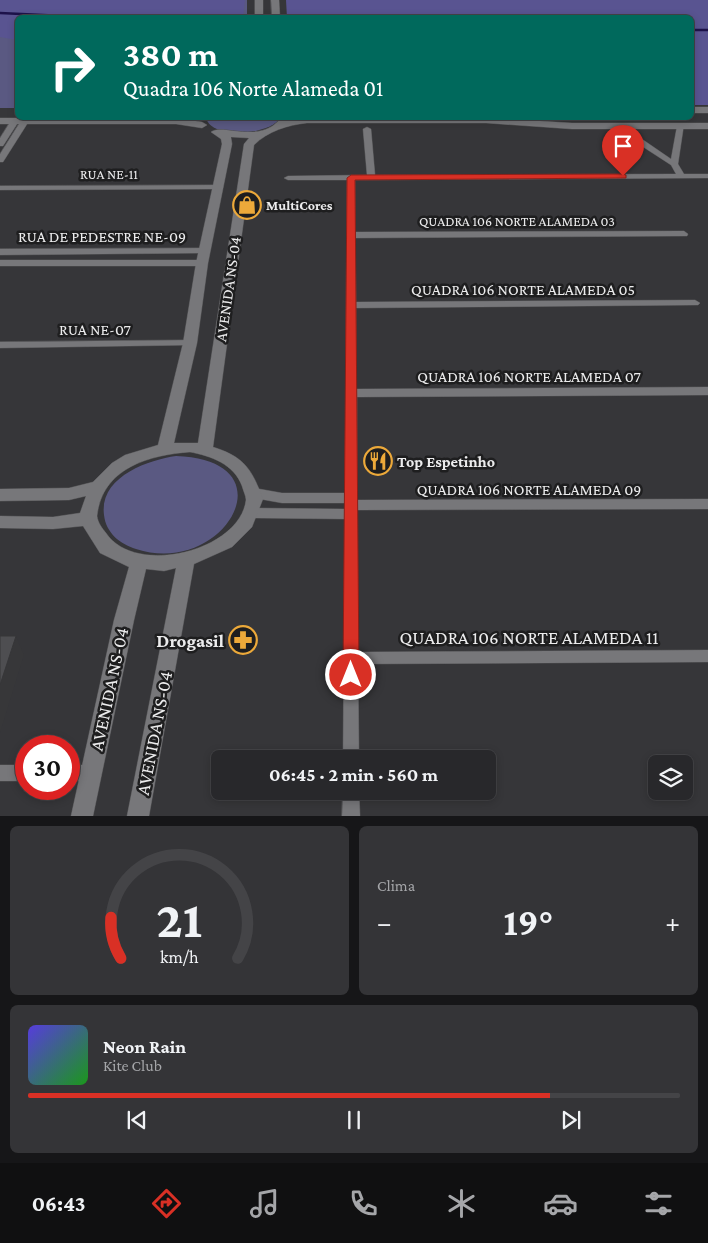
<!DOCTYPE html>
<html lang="pt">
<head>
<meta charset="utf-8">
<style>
  body { margin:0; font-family:"Crimson Pro",serif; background:#343437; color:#f1f3f6; height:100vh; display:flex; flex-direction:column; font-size:19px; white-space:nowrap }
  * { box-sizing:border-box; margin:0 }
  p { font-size:16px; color:#a5a6a9 }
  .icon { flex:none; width:28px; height:28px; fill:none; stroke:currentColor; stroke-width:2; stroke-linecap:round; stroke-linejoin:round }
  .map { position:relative; height:816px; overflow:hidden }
  .details { display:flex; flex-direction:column; gap:10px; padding:10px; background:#161618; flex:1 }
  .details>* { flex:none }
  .top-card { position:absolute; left:15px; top:15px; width:679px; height:105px; border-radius:8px; box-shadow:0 2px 8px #0003,0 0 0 1px #444447; background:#00695c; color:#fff; overflow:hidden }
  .buttons { position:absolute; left:648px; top:755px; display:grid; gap:10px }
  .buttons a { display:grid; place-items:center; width:45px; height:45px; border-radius:8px; background:#28282b; box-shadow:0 2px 8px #0003,0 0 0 1px #444447; font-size:25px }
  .speed { position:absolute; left:15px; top:735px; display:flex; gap:10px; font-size:25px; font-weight:700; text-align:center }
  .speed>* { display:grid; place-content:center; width:65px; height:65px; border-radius:50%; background:#28282b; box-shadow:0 2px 8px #0003,0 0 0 1px #444447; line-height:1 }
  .speed .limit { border:8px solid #d22; background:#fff; color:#111 }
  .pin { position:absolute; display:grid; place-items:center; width:42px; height:42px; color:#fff; margin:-51px -21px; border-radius:50% 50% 50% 0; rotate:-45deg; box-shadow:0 0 5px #0007 }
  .pin .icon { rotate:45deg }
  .me { position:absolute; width:55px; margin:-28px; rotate:0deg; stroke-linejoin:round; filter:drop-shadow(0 0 4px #0008) }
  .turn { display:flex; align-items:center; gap:18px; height:105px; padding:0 25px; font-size:22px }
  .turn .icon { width:65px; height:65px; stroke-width:2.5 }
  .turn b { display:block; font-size:35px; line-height:42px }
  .big { font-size:38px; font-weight:700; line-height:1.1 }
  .details .tile { flex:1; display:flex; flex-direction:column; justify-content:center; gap:8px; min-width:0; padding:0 18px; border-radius:8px; background:#343437 }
  .details .dial { align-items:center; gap:0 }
  .dial svg { height:130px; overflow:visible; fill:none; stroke:#444447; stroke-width:7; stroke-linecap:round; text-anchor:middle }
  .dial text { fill:#f1f3f6; stroke:none }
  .song { display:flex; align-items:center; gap:15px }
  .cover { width:60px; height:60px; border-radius:8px; background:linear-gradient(135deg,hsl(250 70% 55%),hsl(120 70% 35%)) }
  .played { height:5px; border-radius:2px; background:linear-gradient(90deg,#d93025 80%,#444447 80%) }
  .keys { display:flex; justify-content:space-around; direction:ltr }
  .heat { display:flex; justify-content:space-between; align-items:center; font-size:28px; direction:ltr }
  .details .tiles { flex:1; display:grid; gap:10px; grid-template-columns:1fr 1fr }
  .tile:last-child { grid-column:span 2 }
  .trip { position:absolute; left:211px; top:750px; width:285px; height:50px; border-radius:8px; background:#28282b; box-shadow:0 2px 8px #0003,0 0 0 1px #444447; font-weight:700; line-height:50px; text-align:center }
  .tab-bar { display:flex; height:80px; justify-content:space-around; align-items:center; background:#101011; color:#a5a6a9 }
  .tab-bar .icon { width:35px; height:35px }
  .tab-bar .on { color:#d93025 }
  .tab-bar b { font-size:22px; color:#f1f3f6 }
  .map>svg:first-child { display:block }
  .green { fill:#5a5982 }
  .forest { fill:#595491 }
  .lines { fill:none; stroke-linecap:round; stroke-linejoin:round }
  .stream { stroke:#1d124a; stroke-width:2.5 }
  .street-casing { stroke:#535355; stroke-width:1 }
  .secondary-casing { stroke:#535355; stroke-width:1 }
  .street { fill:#77777a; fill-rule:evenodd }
  .secondary { fill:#77777a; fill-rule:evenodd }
  .shaded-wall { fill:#373739 }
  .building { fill:#4e4e51; stroke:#373739 }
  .route { fill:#d93025; stroke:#8d1f18 }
  .labels { text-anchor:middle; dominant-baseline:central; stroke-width:5; stroke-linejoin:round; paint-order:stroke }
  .far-street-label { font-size:14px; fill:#ececed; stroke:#1e1e1f }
  .far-poi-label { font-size:14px; font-weight:bold; fill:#ececed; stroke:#1e1e1f; text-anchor:start }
  .street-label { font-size:16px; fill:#ececed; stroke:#1e1e1f }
  .poi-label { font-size:16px; font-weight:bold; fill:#ececed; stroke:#1e1e1f; text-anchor:start }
  .near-street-label { font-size:19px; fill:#ececed; stroke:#1e1e1f }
  .near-poi-label { font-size:19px; font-weight:bold; fill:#ececed; stroke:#1e1e1f; text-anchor:end }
</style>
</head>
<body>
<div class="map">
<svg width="708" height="816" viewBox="0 0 708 816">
  <rect width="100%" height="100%" fill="#363639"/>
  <g class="green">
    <polygon points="0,0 247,0 247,18 18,18 17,108 0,108"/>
    <path d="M206 118H280C270 135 212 140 206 118Z"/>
    <path d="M176 456C293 460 223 578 136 549 120 544 106 533 104 515 99 477 148 460 176 456Z"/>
  </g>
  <g class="forest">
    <polygon points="0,0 245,0 243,17 18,18 17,40 0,37"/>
    <polygon points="286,0 708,0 708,105 691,105 691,18 287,18"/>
  </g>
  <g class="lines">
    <g class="stream">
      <polyline points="0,13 64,16 230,17"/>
      <polyline points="691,30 708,30"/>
    </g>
    <defs>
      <g id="street">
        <polygon points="12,119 19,121 3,146 0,146 0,138"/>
        <polygon points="22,119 29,121 3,162 0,162 0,154"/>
        <polygon points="614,124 620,124 671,159 677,126 684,124 678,164 684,174 708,174 708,178 355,180 355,232 684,231 688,234 687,236 355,238 356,302 695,300 700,303 698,305 356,308 356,389 708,387 708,395 357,397 357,500 708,499 708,509 357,510 358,652 708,650 708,662 358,664 359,759 343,759 345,519 252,518 247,516 246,513 247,510 252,508 345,509 345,503 282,503 254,498 250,496 248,493 250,490 254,488 282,493 345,493 347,180 288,180 284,178 288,176 367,175 363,129 367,127 371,129 375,175 676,174 671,165 614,128"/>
        <polygon points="219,185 223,187 222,189 0,190 0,186"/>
        <polygon points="205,248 208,249 208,253 0,255 0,249"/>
        <polygon points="0,260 202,260 207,263 202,266 0,266"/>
        <polygon points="190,340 194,341 195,343 194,345 0,348 0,342"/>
        <rect x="0" y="765" width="26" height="16"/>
        <polygon points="69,765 92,765 98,767 100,773 98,779 92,781 69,781"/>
        <polygon points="343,791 359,791 360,816 342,816"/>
      </g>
      <g id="secondary">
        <rect x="255" y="0" width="8" height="18"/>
        <polygon points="271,0 279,0 280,18 272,18"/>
        <rect x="691" y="107" width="17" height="6"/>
        <polygon points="0,118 176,118 202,122 207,125 202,128 176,124 0,124"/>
        <path d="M281 118H491L572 123H708V129H572L486 123H307C288 125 268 131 254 145L213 447C245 457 252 470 263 499L252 527 232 547 194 564 149 816H127L176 568 164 571 146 569 134 620 93 816H71L114 620 129 567 100 553 83 526 53 529 0 528V516L53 517 80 513 86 496 69 500 0 501V489L69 488 93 482 112 463 125 455 158 445 183 343 196 263 222 144 221 139 211 132C222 123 260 145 281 118ZM231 137 249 138 244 144 198 443H174L197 343 208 263 232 144ZM190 452C211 456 234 464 242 486 243 490 246 496 246 500 240 551 135 577 106 533 102 528 98 523 97 516 102 468 149 455 190 452Z"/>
      </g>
    </defs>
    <use href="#street" class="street-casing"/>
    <use href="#secondary" class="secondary-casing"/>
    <use href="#street" class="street"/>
    <use href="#secondary" class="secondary"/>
  </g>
  <polygon class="shaded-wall" points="16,636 24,655 0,733 0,685"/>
  <polygon class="building" points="0,636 16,636 0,685"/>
  <polygon class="route" points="623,174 626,175 626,178 355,180 359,675 356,679 351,681 346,679 343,675 347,178 351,175"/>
  <defs>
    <symbol id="shop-ring" viewBox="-11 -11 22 22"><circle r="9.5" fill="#1e1e1f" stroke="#eca93a" stroke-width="1.5"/><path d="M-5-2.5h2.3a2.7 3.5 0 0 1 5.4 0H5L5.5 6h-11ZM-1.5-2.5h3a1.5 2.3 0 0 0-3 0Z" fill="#eca93a"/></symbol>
    <symbol id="restaurant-ring" viewBox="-11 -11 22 22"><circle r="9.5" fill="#1e1e1f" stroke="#eca93a" stroke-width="1.5"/><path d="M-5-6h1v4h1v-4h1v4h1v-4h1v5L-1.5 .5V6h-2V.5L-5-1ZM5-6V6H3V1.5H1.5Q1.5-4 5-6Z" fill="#eca93a"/></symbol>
    <symbol id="pharmacy-ring" viewBox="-11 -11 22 22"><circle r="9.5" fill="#1e1e1f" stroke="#eca93a" stroke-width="1.5"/><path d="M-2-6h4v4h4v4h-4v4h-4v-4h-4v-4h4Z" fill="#eca93a"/></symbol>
  </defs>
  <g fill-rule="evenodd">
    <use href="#shop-ring" x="231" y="189" width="32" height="32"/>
    <use href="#restaurant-ring" x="362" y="445" width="32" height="32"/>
    <use href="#pharmacy-ring" x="227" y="624" width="32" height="32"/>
  </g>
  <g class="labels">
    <g class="far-street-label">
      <text x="109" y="174">RUA NE-11</text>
      <text x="517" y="221">QUADRA 106 NORTE ALAMEDA 03</text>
    </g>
    <g class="far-poi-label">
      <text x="266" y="205">MultiCores</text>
    </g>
    <g class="street-label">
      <text x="102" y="236">RUA DE PEDESTRE NE-09</text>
      <text transform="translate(228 289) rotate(-82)">AVENIDA NS-04</text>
      <text x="523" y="289">QUADRA 106 NORTE ALAMEDA 05</text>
      <text x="95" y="329">RUA NE-07</text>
      <text x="529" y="376">QUADRA 106 NORTE ALAMEDA 07</text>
      <text x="529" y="489">QUADRA 106 NORTE ALAMEDA 09</text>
    </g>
    <g class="poi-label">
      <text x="397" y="461">Top Espetinho</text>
    </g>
    <g class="near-street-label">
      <text x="529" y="637">QUADRA 106 NORTE ALAMEDA 11</text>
      <text transform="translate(109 689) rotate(-78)">AVENIDA NS-04</text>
      <text transform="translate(154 733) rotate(-79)">AVENIDA NS-04</text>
    </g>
    <g class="near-poi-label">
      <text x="224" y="640">Drogasil</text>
    </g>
  </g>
</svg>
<div class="buttons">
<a><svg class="icon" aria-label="layers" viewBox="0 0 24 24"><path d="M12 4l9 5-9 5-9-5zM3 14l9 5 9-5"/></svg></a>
</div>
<div class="speed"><div class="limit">30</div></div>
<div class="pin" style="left:623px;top:176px;background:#d93025"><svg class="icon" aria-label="arrive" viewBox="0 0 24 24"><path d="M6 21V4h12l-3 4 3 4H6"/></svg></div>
<svg class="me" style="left:351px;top:675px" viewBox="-20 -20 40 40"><circle r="17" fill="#d93025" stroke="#fff" stroke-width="3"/><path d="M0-11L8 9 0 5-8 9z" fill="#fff"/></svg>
<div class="trip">06:45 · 2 min · 560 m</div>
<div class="top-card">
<div class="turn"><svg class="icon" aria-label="right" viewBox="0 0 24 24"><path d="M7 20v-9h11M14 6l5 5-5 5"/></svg><div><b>380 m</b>Quadra 106 Norte Alameda 01</div></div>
</div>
</div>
<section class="details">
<div class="tiles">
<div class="tile dial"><svg viewBox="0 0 100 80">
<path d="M14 69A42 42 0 1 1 86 69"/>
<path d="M14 69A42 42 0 0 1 8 44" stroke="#d93025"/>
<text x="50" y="56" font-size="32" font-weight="700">21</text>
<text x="50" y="72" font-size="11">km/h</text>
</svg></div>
<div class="tile"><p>Clima</p>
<div class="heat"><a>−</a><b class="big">19°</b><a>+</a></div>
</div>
<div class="tile">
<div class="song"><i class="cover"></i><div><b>Neon Rain</b><p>Kite Club</p></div></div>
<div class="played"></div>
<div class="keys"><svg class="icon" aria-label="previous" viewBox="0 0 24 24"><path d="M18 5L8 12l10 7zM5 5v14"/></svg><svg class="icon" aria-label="pause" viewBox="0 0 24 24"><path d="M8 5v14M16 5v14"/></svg><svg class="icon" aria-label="next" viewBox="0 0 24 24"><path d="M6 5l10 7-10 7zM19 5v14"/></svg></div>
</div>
</div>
</section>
<nav class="tab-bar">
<b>06:43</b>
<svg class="icon on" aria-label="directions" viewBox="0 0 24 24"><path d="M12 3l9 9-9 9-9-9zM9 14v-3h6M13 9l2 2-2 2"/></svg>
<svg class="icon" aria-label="music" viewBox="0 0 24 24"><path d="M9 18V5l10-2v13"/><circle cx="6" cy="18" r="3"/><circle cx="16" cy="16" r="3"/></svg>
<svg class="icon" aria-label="phone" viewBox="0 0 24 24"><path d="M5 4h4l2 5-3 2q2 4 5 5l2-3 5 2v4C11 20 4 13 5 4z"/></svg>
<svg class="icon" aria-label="climate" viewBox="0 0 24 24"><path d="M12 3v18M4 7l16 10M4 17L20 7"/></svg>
<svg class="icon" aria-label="car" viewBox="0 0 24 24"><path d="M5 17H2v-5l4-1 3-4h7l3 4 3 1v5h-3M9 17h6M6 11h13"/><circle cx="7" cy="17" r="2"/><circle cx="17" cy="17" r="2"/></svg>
<svg class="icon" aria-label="filters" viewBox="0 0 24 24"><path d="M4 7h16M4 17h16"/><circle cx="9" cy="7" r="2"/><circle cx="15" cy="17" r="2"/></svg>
</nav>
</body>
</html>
